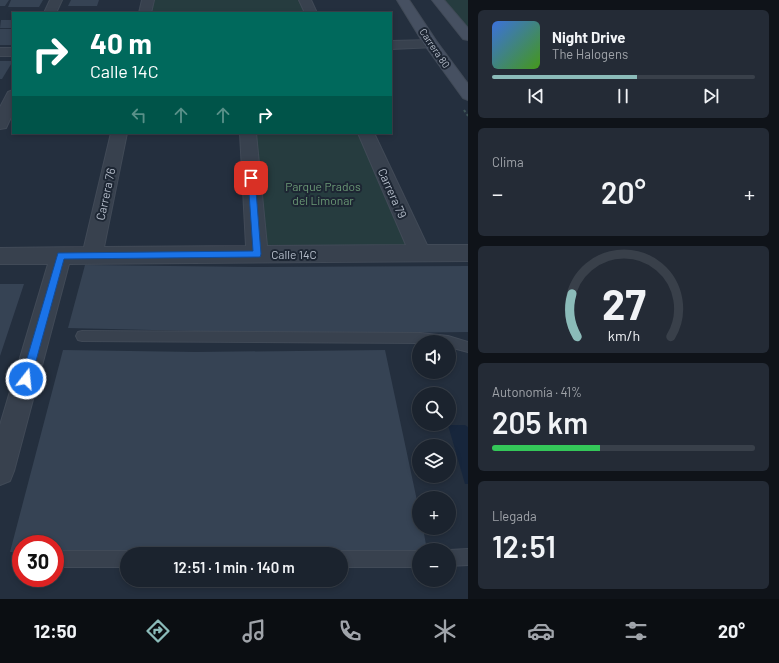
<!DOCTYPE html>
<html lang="es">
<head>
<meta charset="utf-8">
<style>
  body { margin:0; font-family:Barlow,sans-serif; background:#242b36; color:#f1f3f6; height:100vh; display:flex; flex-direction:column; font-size:15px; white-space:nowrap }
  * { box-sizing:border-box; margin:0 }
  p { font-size:13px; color:#a0a4aa }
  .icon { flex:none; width:22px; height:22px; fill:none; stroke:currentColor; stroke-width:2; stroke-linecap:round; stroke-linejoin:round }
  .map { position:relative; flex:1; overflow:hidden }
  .panel { display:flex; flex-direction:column; gap:10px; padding:10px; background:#0f1319; width:311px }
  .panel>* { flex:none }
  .guide { position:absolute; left:12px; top:12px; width:380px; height:122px; border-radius:0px; box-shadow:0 2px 6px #0003,0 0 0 1px #39404a; background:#00695c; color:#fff; overflow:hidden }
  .controls { position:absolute; left:412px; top:335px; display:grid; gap:8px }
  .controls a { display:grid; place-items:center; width:44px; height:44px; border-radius:50%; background:#1b232e; box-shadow:0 2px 6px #0003,0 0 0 1px #39404a; font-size:20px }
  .speed { position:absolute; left:12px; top:535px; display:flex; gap:8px; font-size:20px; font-weight:700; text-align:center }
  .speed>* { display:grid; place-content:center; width:52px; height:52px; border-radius:50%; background:#1b232e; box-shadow:0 2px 6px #0003,0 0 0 1px #39404a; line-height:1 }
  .speed .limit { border:6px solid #d22; background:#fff; color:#111 }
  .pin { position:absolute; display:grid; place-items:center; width:34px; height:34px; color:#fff; margin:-17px; border-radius:8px; box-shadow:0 2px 6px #0006 }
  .me { position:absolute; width:44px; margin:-22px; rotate:16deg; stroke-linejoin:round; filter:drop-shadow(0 0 3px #0008) }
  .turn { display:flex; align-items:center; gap:14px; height:84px; padding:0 12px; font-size:18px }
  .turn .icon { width:52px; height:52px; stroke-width:2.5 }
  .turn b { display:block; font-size:28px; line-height:34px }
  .lanes { display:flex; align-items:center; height:38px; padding:0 12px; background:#0003; justify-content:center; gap:20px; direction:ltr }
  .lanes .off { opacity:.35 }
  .big { font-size:30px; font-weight:600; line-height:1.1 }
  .panel .card { flex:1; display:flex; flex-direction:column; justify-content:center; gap:6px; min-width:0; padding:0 14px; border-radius:6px; background:#242b36 }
  .panel .dial { align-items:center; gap:0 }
  .dial svg { height:104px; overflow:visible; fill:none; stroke:#39404a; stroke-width:7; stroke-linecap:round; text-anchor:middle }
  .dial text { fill:#f1f3f6; stroke:none }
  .song { display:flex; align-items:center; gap:12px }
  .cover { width:48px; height:48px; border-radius:6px; background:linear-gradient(135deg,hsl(220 70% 55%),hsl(100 70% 35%)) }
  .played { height:4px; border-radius:2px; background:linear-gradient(90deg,#8bbbb9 55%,#39404a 55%) }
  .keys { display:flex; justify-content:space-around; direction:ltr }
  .heat { display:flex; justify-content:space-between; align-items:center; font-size:22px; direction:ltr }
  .charge { height:6px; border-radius:3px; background:linear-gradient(90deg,#34c759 41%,#39404a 0) }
  .trip { position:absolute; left:120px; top:547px; width:228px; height:40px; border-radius:20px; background:#1b232e; box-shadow:0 2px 6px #0003,0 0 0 1px #39404a; font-weight:600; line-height:40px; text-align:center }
  .menu { display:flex; height:64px; justify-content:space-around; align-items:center; background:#0b0e12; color:#a0a4aa }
  .menu .icon { width:28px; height:28px }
  .menu .active { color:#8bbbb9 }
  .menu b { font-size:18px; color:#f1f3f6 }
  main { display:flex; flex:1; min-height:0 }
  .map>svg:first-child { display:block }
  .green { fill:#263c3f }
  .water { fill:#17263c }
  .building { fill:#364354 }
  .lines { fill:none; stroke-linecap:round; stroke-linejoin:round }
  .lane-casing { stroke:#414a57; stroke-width:2 }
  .street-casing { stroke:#414a57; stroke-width:2 }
  .secondary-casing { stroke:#414a57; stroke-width:2 }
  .path { stroke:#3f5557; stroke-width:2; stroke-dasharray:2.5 2.5; stroke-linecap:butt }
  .lane { fill:#38414e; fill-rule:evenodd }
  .street { fill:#38414e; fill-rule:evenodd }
  .secondary { fill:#465061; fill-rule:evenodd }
  .route { fill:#1a73e8; stroke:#114b97 }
  .labels { text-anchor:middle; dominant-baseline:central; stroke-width:4; stroke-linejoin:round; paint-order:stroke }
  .far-street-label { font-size:10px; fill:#b4bcc9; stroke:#1d2633 }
  .park-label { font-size:12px; fill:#6b9a76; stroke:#1d2633 }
  .street-label { font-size:12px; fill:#b4bcc9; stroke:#1d2633 }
</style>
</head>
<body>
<main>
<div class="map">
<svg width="468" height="599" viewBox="0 0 468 599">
  <rect width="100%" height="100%" fill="#242f3e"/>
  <g class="green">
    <polygon points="148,0 305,0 311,13 145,13"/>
    <polygon points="438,0 468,0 468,36"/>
    <polygon points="248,133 366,133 420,253 257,254"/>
  </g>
  <polygon class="water" points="448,425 465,425 468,427 468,484 465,484"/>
  <g class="building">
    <polygon points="0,0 9,0 5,6 0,6"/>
    <polygon points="11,0 43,0 39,7 8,7"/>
    <polygon points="71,0 99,0 97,6 68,6"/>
    <polygon points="1,20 13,20 13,28 0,28"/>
    <rect x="0" y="29" width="13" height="16"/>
    <polygon points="0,61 13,61 2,79 0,79"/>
    <polygon points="85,265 257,267 468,266 468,332 317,334 68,328"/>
    <polygon points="0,284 24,284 0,356"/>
    <polygon points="63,350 196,352 385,350 419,510 419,528 423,528 427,550 419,550 419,553 55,552 55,544 21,544 21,552 10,552"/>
  </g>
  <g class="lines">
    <defs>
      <g id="lane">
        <polygon points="82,331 420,333 448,336 468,342 468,352 449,347 449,342 419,342 419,343 82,341 78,340 76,336 78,332"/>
        <polygon points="468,549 468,565 449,566 449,550"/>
        <polygon points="55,551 127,551 133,554 127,554 127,567 55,567"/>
        <polygon points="341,551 419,551 419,567 341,567 341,554 335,554"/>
      </g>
      <g id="street">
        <polygon points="50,0 62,0 56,13 44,13"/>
        <polygon points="142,0 154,0 151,13 139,13"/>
        <polygon points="299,0 311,0 317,13 305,13"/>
        <polygon points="431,40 436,41 438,44 436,47 391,49 391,41"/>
        <rect x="0" y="48" width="13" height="8"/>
        <polygon points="13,90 13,113 6,128 0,129 0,107 8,92"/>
        <polygon points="111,133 127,133 104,247 246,246 240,133 256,133 267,246 406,245 358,133 374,133 427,245 468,245 468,261 69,264 14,471 10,481 0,485 0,425 48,264 0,264 0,248 84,247"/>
      </g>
      <g id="secondary">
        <polygon points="397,0 409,0 437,42 468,84 468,100 463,98 424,44"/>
        <polygon points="432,0 444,0 468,28 468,40 463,39"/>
      </g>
    </defs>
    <use href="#lane" class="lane-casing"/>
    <use href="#street" class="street-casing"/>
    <use href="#secondary" class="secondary-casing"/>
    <polyline class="path" points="464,110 468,116"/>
    <use href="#lane" class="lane"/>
    <use href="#street" class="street"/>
    <use href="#secondary" class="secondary"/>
  </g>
  <polygon class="route" points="251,176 255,178 261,254 260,257 64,259 31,379 30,382 26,383 23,382 21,379 58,253 253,251 248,178"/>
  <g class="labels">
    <g class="far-street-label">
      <text transform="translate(435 48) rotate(56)">Carrera 80</text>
    </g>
    <g class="park-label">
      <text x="323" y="186">Parque Prados<tspan x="323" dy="14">del Limonar</tspan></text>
    </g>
    <g class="street-label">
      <text transform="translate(393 193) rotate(66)">Carrera 79</text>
      <text transform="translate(105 194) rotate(-78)">Carrera 76</text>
      <text x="294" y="254">Calle 14C</text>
    </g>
  </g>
</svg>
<div class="controls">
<a><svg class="icon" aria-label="sound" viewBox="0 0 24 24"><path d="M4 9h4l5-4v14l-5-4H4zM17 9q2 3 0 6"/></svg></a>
<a><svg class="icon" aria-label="search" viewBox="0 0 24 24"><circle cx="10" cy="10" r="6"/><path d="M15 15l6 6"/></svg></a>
<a><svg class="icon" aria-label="layers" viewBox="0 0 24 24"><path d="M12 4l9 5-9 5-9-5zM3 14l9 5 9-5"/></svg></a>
<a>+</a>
<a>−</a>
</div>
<div class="speed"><div class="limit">30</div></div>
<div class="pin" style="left:251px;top:178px;background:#d93025"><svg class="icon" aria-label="arrive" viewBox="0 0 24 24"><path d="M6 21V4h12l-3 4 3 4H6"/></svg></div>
<svg class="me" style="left:26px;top:379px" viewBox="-20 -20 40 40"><circle r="17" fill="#1a73e8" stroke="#fff" stroke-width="3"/><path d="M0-11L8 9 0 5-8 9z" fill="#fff"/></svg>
<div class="trip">12:51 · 1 min · 140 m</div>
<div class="guide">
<div class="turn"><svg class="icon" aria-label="right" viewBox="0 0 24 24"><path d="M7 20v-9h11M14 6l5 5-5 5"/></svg><div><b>40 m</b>Calle 14C</div></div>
<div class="lanes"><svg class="icon off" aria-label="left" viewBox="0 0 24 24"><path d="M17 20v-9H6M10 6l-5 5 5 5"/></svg><svg class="icon off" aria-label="ahead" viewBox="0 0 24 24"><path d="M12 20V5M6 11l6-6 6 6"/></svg><svg class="icon off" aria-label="ahead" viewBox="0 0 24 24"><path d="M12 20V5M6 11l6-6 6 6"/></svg><svg class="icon" aria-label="right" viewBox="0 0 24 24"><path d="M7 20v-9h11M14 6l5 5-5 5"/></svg></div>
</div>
</div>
<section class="panel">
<div class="card">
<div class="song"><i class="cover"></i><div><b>Night Drive</b><p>The Halogens</p></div></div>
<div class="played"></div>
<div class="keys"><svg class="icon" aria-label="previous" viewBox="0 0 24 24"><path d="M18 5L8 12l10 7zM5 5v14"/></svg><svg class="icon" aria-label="pause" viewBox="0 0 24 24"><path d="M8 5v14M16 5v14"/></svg><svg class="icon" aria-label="next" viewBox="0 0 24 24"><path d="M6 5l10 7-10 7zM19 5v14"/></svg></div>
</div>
<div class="card"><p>Clima</p>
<div class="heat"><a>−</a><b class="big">20°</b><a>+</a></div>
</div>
<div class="card dial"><svg viewBox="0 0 100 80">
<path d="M14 69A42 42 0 1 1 86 69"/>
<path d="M14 69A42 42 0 0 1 10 36" stroke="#8bbbb9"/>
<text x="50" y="56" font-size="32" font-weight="700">27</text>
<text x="50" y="72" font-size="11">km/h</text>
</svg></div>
<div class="card"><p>Autonomía · 41%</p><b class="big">205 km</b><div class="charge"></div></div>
<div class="card"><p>Llegada</p><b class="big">12:51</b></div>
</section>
</main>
<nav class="menu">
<b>12:50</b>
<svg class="icon active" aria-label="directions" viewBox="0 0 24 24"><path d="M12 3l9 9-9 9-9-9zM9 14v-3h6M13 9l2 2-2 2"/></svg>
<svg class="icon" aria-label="music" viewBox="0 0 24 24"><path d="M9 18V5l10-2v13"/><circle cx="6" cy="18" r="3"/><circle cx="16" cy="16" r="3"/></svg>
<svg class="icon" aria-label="phone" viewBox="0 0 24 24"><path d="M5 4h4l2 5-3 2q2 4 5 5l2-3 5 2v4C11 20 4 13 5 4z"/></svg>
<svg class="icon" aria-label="climate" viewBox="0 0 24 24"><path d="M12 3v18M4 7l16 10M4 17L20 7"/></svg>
<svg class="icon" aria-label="car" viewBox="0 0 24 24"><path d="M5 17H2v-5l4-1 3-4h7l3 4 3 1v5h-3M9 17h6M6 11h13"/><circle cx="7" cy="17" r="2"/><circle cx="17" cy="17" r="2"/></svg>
<svg class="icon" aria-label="filters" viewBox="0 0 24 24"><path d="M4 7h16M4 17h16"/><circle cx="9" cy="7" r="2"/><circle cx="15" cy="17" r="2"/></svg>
<b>20°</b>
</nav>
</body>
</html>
